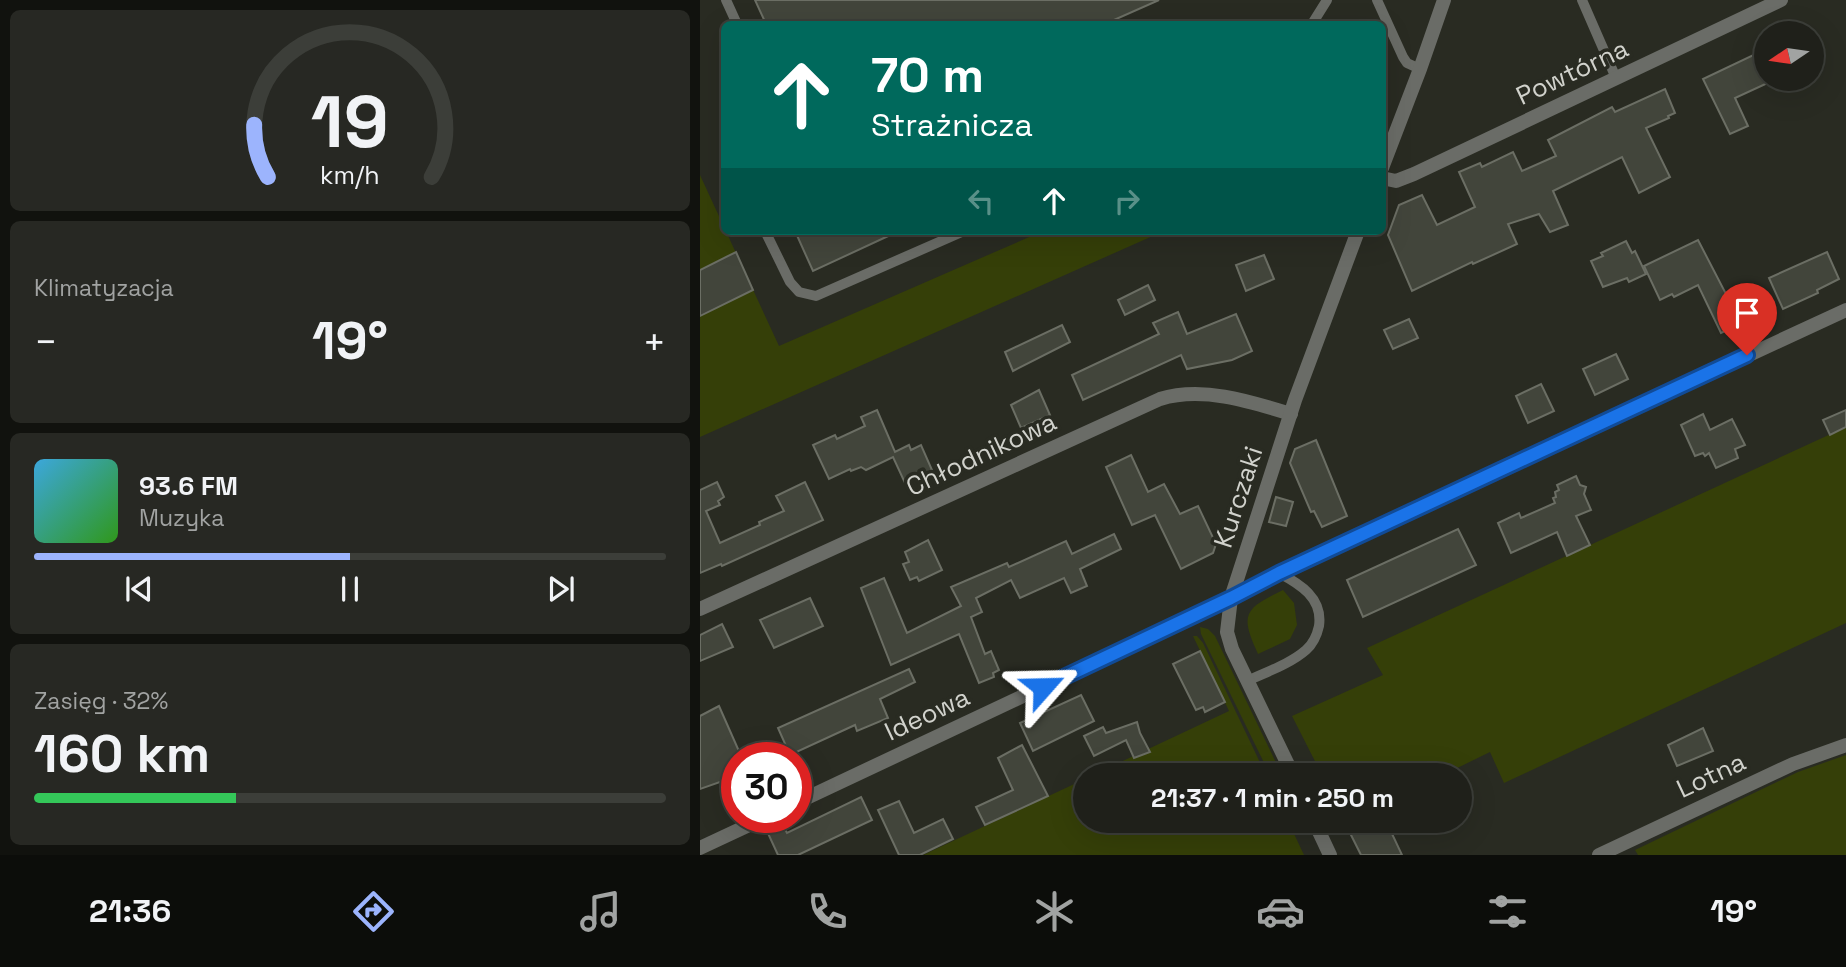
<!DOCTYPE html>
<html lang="pl">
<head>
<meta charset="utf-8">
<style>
  body { margin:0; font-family:"Space Grotesk",sans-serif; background:#272823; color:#f1f3f6; height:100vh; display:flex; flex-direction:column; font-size:26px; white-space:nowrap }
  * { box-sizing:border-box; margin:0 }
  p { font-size:23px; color:#a1a3a2 }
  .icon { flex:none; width:38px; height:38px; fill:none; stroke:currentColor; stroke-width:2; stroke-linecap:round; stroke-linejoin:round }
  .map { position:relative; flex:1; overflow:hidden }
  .details { display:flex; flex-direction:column; gap:10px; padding:10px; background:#11120e; width:700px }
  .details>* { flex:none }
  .guide { position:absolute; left:21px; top:21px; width:665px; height:214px; border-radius:10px; box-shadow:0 7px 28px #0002,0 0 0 2px #3c3e39; background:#00695c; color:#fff; overflow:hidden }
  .needle { width:46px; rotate:257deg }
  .buttons { position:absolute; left:1054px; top:21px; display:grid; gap:14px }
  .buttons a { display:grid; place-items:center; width:70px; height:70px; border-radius:50%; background:#1f201a; box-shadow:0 7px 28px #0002,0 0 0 2px #3c3e39; font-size:35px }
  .speed { position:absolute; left:21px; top:742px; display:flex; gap:14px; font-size:35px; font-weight:700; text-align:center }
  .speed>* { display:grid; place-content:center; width:91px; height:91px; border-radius:50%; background:#1f201a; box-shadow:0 7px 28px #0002,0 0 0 2px #3c3e39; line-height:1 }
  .speed .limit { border:10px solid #d22; background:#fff; color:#111 }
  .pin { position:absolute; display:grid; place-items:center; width:60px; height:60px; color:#fff; margin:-72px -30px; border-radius:50% 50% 50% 0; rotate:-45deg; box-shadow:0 0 7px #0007 }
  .pin .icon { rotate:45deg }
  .me { position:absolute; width:77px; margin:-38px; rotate:65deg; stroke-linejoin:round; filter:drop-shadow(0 0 5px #0008) }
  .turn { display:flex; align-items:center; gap:24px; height:147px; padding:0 35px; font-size:32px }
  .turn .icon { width:91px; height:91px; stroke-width:2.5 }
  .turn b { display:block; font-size:49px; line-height:60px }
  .lanes { display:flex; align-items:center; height:66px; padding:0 35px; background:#0003; justify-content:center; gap:35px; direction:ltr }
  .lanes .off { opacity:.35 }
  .big { font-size:52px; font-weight:700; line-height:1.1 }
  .details .card { flex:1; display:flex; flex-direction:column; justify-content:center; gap:10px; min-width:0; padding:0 24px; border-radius:10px; background:#272823 }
  .details .dial { align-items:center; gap:0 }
  .dial svg { height:182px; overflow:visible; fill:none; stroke:#3c3e39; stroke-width:7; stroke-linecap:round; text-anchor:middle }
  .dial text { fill:#f1f3f6; stroke:none }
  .song { display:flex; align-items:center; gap:21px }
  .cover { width:84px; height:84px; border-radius:10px; background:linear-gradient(135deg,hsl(200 70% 55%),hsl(110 70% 35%)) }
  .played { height:7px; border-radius:4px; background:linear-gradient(90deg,#9cb4fd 50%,#3c3e39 50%) }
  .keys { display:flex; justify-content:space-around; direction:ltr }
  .heat { display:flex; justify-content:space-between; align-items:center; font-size:38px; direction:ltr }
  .charge { height:10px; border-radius:5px; background:linear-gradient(90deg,#34c759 32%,#3c3e39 0) }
  .trip { position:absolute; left:373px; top:763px; width:399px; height:70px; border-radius:35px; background:#1f201a; box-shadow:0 7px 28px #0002,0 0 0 2px #3c3e39; font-weight:700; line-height:70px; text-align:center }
  .dock { display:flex; height:112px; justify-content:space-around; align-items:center; background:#0c0d0a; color:#a1a3a2 }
  .dock .icon { width:49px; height:49px }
  .dock .selected { color:#9cb4fd }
  .dock b { font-size:32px; color:#f1f3f6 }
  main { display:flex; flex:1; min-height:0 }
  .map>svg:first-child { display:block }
  .green { fill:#353f08 }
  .building { fill:#42453b; stroke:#6b6e64; stroke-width:2 }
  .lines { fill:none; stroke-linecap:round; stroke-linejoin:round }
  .service { stroke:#6a6c67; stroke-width:10 }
  .minor { stroke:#6a6c67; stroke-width:14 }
  .route-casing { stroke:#114b97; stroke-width:18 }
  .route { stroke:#1a73e8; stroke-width:12 }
  .labels { text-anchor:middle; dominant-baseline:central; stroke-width:7; stroke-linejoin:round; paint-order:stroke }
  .street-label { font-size:26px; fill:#d1d2cc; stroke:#292b22 }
</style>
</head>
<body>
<main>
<section class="details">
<div class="card dial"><svg viewBox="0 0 100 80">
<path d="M14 69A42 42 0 1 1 86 69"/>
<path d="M14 69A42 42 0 0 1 8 46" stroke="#9cb4fd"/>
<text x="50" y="56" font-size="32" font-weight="700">19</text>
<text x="50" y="72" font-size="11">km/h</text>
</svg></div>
<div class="card"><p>Klimatyzacja</p>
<div class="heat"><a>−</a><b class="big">19°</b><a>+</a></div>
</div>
<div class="card">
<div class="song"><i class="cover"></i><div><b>93.6 FM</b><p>Muzyka</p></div></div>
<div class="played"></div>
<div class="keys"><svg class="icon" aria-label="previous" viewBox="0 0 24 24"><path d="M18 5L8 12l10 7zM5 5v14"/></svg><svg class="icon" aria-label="pause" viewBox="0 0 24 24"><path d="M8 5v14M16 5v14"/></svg><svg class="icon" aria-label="next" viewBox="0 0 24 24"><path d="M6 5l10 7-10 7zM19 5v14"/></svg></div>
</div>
<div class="card"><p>Zasięg · 32%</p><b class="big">160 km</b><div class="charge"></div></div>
</section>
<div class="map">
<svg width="1146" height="855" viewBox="0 0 1146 855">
  <rect width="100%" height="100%" fill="#292b22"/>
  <g class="green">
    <polygon points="0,175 79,346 343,231 464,231 0,437"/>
    <polygon points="1146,427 1146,623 804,783 790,752 743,775 622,775 592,716 683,675 667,648"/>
    <path d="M583 590 594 603 597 625 590 639 558 654C539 613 545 609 583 590Z"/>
    <polygon points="500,627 508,629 515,636 582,775 570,775 501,634"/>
    <polygon points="493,636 497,636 503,643 566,775 393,775 529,711"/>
    <polygon points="1146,755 1146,855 938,855 935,850 1098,772"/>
    <polygon points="385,779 385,821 588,821 604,855 223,855"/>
  </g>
  <g class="building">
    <polygon points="55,0 459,0 405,24 66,24"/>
    <polygon points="1066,49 1066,79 1071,79 1072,81 1035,98 1048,126 1030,134 1003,79"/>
    <polygon points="965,89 975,113 968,116 969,118 946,128 970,177 939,193 922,157 853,191 868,225 850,232 839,214 808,224 817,244 773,264 772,262 712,291 688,235 699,205 722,195 737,225 775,207 759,172 780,163 782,167 813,152 822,171 856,156 848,140 912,107 915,112"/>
    <polygon points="95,231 199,231 113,271"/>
    <polygon points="998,240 1027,296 1039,290 1052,319 1021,333 998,285 974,297 972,294 960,300 944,266"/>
    <polygon points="926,241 932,253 935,251 946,274 929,282 927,278 903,287 891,261 903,256 901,253"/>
    <polygon points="36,252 53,290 0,316 0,270"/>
    <polygon points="1127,252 1139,279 1117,290 1118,293 1083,309 1069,278"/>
    <polygon points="564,255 574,279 546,291 536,265"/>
    <polygon points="448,285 455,300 425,315 418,300"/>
    <polygon points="478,312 487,334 536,314 552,351 532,360 487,369 481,355 383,400 372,375 459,334 453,323"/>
    <polygon points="709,319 718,338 693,349 684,330"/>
    <polygon points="362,325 370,342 313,371 305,352"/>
    <polygon points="916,354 928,379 895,395 883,369"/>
    <polygon points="841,384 854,411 828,423 816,396"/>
    <polygon points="339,390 350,415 321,428 311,405"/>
    <polygon points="177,410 195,452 209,445 211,450 221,445 232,470 205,483 193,457 166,470 161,467 151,471 150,469 129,479 113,445 135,435 137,439 165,426 161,417"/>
    <polygon points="1146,410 1146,427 1130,435 1123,420"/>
    <polygon points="1003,414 1010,430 1032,419 1045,445 1035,449 1038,458 1016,468 1009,453 1005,456 1003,453 995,456 981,425"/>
    <polygon points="616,440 647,516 622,527 614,511 611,512 590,463 595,449"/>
    <polygon points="431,455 448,492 464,484 480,514 498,506 516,544 513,553 481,569 455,515 432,525 406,467"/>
    <polygon points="876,476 880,485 886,487 884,494 891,510 876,516 890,545 867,556 857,532 811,553 798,523 819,513 821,518 855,503 853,498 856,497 855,492 859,490 857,485"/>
    <polygon points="17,482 24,497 18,501 20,505 6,511 20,543 60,525 59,522 84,511 76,496 105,482 123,520 22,566 21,564 0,573 0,490"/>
    <polygon points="576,497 593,502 586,526 569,522"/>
    <polygon points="758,529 776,565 663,617 647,580"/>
    <polygon points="414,534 421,549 380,569 387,586 371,593 364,578 320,598 311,580 276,598 282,612 271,617 285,654 291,651 299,670 293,673 294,677 279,683 259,634 191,665 161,588 184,578 207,633 261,606 251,587 307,563 309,567 366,541 372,554"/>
    <polygon points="228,540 242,570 219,581 217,577 210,580 203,564 209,562 205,552"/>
    <polygon points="110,598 123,626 74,648 60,620"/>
    <polygon points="22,624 33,647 0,661 0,635"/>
    <polygon points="500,651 525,702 505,712 503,707 496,710 473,664"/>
    <polygon points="209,669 215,682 180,699 188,718 157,731 155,725 90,755 78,728"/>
    <polygon points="381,695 394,721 333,751 320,723"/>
    <polygon points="19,706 42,758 37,758 37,776 0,789 0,716"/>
    <polygon points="437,722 440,733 450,752 434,758 426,740 394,756 384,736 403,727 406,733"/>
    <polygon points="1003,728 1013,751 977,766 968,745"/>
    <polygon points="322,745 348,796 285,825 276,807 313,790 298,758"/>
    <polygon points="161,797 172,820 98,855 78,855 66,829 81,822 87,833"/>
    <polygon points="199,801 214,833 243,819 253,839 220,855 199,855 178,810"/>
    <polygon points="644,821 686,821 702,855 661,855"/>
  </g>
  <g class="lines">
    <g class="service">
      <polyline points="26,0 37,24"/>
      <polyline points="677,0 703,57 707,63 720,69"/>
      <polyline points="882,0 916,78"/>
      <polyline points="612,24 627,0"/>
      <polyline points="65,231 90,282 99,292 116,296 264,231"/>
      <path d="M547 681C566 672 590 664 606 650 613 644 617 635 619 626 623 598 600 584 579 573"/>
    </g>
    <g class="minor">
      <polyline points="682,168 720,69 744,0"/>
      <polyline points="682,178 696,181 714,174 1081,0"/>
      <path d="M0 609 460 399C502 386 549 401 591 414"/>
      <polyline points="593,775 532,649 527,632 531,598 595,400 658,231"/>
      <polyline points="96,803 531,598 579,573 1146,310"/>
      <polyline points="614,821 630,855"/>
      <polyline points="0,848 66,817"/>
      <polyline points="899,855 1093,764 1146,745"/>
    </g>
  </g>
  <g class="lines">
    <defs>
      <polyline id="route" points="343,687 531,598 579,573 1047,355"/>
    </defs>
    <use href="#route" class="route-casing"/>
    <use href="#route" class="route"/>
  </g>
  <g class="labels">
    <g class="street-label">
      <text transform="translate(872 72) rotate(-25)">Powtórna</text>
      <text transform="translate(281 454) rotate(-25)">Chłodnikowa</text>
      <text transform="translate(538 497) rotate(-72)">Kurczaki</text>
      <text transform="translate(227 714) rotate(-25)">Ideowa</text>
      <text transform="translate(1011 775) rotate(-25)">Lotna</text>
    </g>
  </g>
</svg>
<div class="buttons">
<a><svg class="needle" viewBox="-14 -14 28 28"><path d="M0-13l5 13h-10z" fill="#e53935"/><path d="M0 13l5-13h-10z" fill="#a1a3a2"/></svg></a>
</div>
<div class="speed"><div class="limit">30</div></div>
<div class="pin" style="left:1047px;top:355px;background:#d93025"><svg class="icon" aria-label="arrive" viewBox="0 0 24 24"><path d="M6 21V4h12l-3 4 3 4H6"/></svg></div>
<svg class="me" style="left:343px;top:687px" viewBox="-20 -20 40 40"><path d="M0-17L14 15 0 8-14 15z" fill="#1a73e8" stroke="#fff" stroke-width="4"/></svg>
<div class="trip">21:37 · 1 min · 250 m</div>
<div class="guide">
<div class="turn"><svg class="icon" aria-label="ahead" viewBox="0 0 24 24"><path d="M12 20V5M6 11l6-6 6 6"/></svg><div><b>70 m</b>Strażnicza</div></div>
<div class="lanes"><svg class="icon off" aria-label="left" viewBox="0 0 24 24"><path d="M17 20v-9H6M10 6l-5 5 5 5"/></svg><svg class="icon" aria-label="ahead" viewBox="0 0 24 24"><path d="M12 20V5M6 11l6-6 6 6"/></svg><svg class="icon off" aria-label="right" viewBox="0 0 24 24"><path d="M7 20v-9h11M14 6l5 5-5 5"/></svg></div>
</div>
</div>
</main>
<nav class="dock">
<b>21:36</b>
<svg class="icon selected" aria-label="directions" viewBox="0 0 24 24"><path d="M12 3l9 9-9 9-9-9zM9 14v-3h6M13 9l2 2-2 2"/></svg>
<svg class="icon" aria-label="music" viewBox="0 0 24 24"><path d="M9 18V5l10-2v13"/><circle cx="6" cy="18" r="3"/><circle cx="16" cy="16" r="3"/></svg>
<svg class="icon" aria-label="phone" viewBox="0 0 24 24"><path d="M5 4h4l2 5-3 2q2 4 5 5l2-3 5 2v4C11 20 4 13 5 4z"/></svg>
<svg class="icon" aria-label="climate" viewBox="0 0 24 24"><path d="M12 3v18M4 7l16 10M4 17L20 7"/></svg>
<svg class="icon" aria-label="car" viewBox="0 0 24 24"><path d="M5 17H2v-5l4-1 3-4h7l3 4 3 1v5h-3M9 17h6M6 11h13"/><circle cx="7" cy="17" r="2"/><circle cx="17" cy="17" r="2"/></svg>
<svg class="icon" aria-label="filters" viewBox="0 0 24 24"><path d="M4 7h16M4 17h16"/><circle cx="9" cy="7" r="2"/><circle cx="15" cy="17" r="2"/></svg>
<b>19°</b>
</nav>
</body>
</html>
